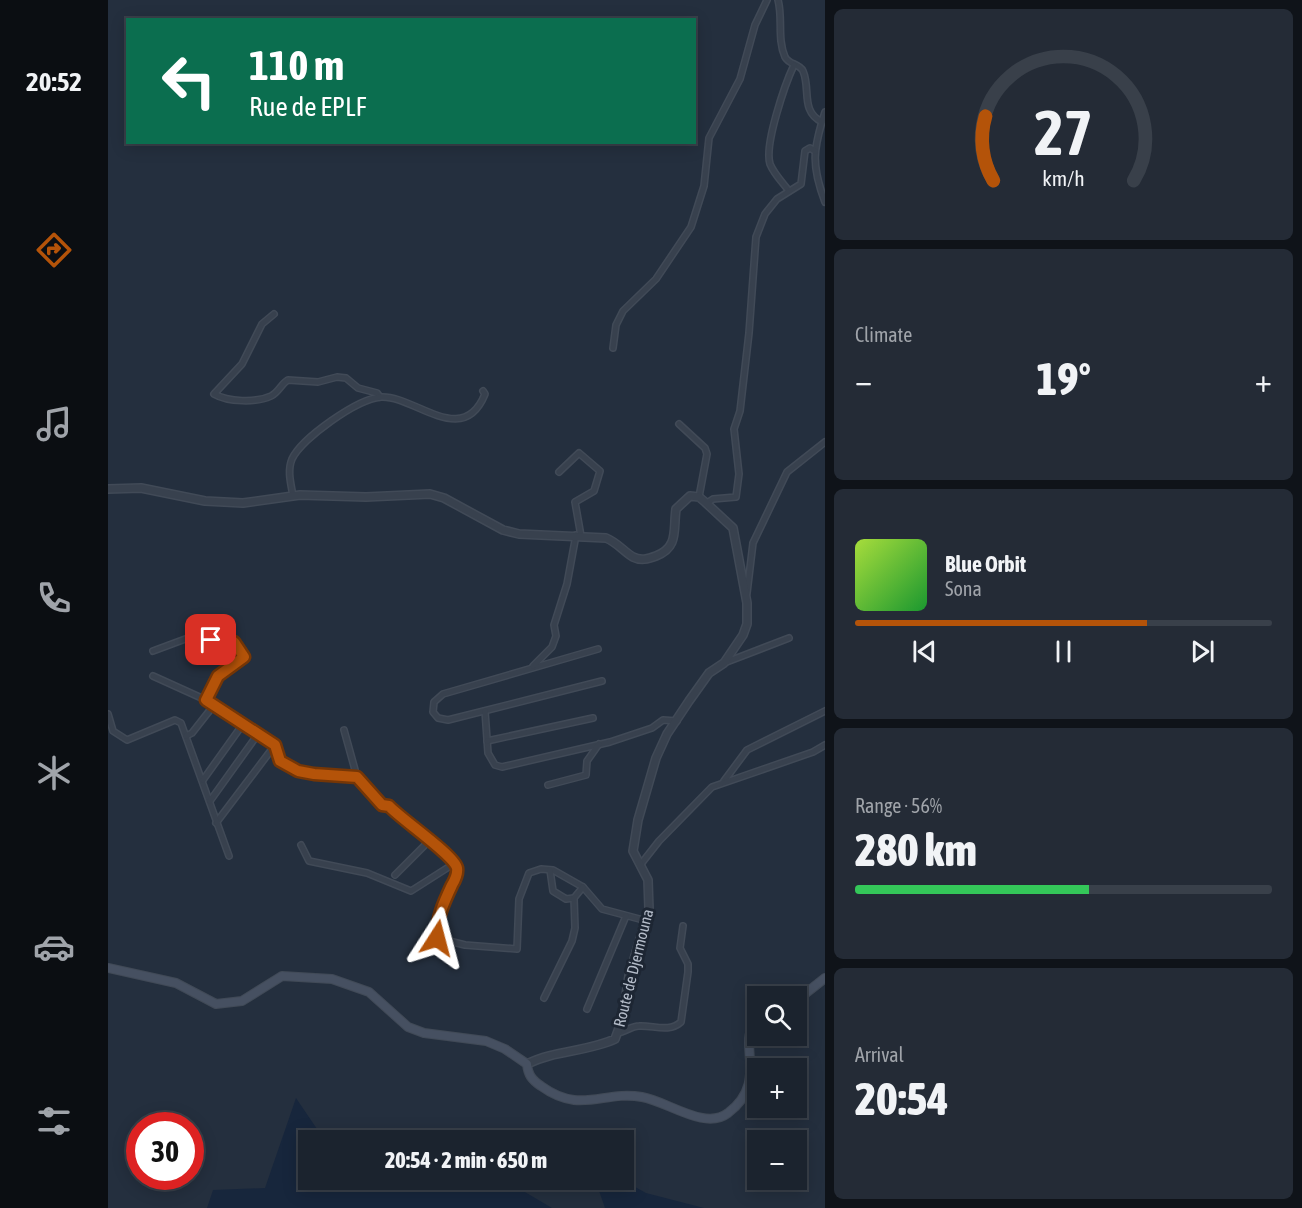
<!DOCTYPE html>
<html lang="en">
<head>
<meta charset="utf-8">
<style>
  body { margin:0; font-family:"Asap Condensed",sans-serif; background:#242b36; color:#f1f3f6; height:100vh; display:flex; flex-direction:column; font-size:22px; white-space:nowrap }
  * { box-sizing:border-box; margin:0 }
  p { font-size:20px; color:#a0a4aa }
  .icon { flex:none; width:33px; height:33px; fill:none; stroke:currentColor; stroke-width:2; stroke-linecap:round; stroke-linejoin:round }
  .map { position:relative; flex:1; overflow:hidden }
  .side { display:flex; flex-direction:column; gap:9px; padding:9px; background:#0f1319; width:477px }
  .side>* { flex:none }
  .hud { position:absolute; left:18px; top:18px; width:570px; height:126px; border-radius:0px; box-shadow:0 3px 15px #0003,0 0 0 2px #39404a; background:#0b6e4f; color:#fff; overflow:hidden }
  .controls { position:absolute; left:639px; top:986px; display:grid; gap:12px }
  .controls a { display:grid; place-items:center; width:60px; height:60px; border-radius:0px; background:#1b232e; box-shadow:0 3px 15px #0003,0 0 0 2px #39404a; font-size:30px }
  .speed { position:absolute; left:18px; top:1112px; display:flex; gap:12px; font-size:30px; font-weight:700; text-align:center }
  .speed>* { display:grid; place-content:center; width:78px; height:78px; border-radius:50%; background:#1b232e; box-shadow:0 3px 15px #0003,0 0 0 2px #39404a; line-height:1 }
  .speed .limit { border:9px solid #d22; background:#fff; color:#111 }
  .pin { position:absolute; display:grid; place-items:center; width:51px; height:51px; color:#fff; margin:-26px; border-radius:12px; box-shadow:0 3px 9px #0006 }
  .me { position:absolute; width:66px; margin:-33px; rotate:9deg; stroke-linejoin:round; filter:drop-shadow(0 0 4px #0008) }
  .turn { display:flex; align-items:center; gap:21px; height:126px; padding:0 24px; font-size:27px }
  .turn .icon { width:78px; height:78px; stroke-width:2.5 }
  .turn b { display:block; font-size:42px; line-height:51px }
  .big { font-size:45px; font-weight:800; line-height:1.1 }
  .side .widget { flex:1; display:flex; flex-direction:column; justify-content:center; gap:9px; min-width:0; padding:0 21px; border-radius:9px; background:#242b36 }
  .side .dial { align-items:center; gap:0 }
  .dial svg { height:156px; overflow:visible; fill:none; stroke:#39404a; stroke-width:7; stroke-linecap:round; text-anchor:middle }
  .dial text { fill:#f1f3f6; stroke:none }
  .song { display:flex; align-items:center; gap:18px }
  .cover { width:72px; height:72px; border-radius:9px; background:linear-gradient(135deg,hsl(80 70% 55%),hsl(130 70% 35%)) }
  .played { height:6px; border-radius:3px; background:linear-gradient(90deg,#b45309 70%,#39404a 70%) }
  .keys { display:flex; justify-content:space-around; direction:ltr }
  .heat { display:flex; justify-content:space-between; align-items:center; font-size:33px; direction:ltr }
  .charge { height:9px; border-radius:4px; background:linear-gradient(90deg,#34c759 56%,#39404a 0) }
  .trip { position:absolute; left:190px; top:1130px; width:336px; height:60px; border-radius:0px; background:#1b232e; box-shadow:0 3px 15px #0003,0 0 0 2px #39404a; font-weight:800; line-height:60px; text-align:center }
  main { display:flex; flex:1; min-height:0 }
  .dock { display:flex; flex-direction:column; width:108px; justify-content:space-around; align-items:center; background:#0b0e12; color:#a0a4aa }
  .dock .icon { width:42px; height:42px }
  .dock .on { color:#b45309 }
  .dock b { font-size:27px; color:#f1f3f6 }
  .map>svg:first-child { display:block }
  .water { fill:#17263c }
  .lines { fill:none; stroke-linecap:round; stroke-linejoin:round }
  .minor-casing { stroke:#414a57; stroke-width:8 }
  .tertiary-casing { stroke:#414a57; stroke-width:10 }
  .secondary-casing { stroke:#414a57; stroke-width:10 }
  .minor { stroke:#38414e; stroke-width:5 }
  .tertiary { stroke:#38414e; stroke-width:7 }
  .secondary { stroke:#465061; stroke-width:8 }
  .route-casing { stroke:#753606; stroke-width:15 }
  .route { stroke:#b45309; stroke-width:10 }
  .labels { text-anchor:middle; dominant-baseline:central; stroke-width:6; stroke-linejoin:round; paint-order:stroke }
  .street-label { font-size:16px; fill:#b4bcc9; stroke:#1d2633 }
</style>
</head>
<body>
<main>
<nav class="dock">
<b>20:52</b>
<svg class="icon on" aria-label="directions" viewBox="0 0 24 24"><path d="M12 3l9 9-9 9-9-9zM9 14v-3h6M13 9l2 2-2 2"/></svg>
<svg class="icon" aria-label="music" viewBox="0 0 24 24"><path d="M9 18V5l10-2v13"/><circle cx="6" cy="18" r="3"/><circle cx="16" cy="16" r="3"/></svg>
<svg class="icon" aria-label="phone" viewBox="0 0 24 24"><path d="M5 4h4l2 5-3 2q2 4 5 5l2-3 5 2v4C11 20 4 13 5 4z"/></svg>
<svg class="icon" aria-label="climate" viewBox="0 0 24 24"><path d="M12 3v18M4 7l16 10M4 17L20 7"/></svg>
<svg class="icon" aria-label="car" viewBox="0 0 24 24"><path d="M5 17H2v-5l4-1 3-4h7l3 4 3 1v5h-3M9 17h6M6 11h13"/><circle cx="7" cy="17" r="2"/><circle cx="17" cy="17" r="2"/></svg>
<svg class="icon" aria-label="filters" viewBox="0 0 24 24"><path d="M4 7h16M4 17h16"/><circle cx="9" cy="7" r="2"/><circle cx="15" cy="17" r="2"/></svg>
</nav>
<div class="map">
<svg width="717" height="1208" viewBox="0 0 717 1208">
  <rect width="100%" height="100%" fill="#242f3e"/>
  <g class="water">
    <polygon points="188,1098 209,1129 260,1133 262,1140 201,1140 201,1179 275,1179 276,1181 278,1179 395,1179 444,1208 99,1208 105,1190 157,1188"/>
    <polygon points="339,1131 350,1140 297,1140 301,1133"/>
    <polygon points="487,1179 513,1179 538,1193 596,1208 497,1208"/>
  </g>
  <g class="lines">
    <defs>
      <g id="minor">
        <path d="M670 0C675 18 669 39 677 57 681 65 691 63 695 71 703 89 692 111 714 122"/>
        <path d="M717 112C705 149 703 165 717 202"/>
        <path d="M681 191C675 183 666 174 662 164 656 145 677 84 686 65"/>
        <path d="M166 314 154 324 134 364 106 394C120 402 148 403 163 396 171 392 173 384 180 380L210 382 229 377 238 378 250 388 269 393 272 397"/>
        <polyline points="505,348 508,325 515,311 548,279 583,227 596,186 601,138 632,79 647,25 659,0"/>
        <polyline points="571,424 597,448 599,454 591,497"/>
        <polyline points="451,472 471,453 492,471 486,491 467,502 473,536"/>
        <path d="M185 496C183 484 179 471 184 459 194 438 249 399 273 397 306 395 355 449 377 394L375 391"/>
        <polyline points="602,506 599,503 605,499 628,497 631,474 626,429 632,411 641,333 648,237 657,214 669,199 693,184 697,151 702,148 707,151"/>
        <polyline points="639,593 645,543 679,472 717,442"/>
        <polyline points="490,649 335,694 326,702 325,712 330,718 340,720 494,681"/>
        <polyline points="45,651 80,638 126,642 136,657 110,676 98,700"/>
        <polyline points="616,663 681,638"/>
        <polyline points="425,666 444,647 448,636 446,625 459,584 468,535"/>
        <polyline points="45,676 98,700 167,745 108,823"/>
        <polyline points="377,711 380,753 387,765 394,767 502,742 544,728 555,720 569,721"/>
        <polyline points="0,714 5,731 19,740 67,720 73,723 121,856"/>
        <path d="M236 730 249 777 274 805 281 806C300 827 328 840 347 863"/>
        <polyline points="78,736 84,733 106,705"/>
        <polyline points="379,741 485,718"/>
        <polyline points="167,745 172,761 190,771 206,774 249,777"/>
        <polyline points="95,780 135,724"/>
        <polyline points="616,781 639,750 717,711"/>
        <polyline points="440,785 478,775 479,761 491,744"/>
        <polyline points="102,801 150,734"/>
        <path d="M193 845 201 861 259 873 303 891 347 863C354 882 327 913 329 938L357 945 409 949 411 899 421 873 433 869 445 870 475 887 494 909 539 921"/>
        <polyline points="533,864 551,841 604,787 705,752 717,745"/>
        <polyline points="442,870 445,891 458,899 466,898"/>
        <polyline points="287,875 321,841"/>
        <polyline points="436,998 464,941 467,928 466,898 475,887"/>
        <polyline points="479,1009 518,916"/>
        <path d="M509 1033C518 1032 523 1026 531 1026 545 1025 561 1033 573 1022L580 972V964L572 948 575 926"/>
      </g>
      <path id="tertiary" d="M0 489 33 488 97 501 135 503 192 495 258 497 322 494 336 498 395 530 411 534 498 538C510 543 515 551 525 557 533 561 540 559 548 556 571 547 565 530 568 509L582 496 591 497 597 502 625 528 639 603V624L635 635 616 663 601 673 581 701 559 734 548 758 530 820 525 851 540 880 541 909 521 976 514 1020 507 1039C479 1052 447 1050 419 1064"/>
      <g id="secondary">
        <path d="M0 968 68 983 108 1004 134 1001 174 976 224 979 261 992 300 1027 316 1033 378 1041 397 1049 419 1064C420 1075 424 1080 433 1086 473 1115 495 1090 534 1097 559 1101 597 1131 620 1113 663 1081 626 1041 650 1018"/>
        <polyline points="688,1001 717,978"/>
      </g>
    </defs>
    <use href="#minor" class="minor-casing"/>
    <use href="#tertiary" class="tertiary-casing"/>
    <use href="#secondary" class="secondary-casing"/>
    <use href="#minor" class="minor"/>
    <use href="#tertiary" class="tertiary"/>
    <use href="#secondary" class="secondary"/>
  </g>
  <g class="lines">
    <defs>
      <path id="route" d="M103 640 126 642 136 657 110 676 98 700 167 745 172 761 190 771 206 774 249 777 274 805 281 806C294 820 346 855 349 868 350 874 347 880 344 885 336 902 328 919 329 938"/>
    </defs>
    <use href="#route" class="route-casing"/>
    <use href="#route" class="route"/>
  </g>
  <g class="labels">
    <g class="street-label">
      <text transform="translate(525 968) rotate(-76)">Route de Djermouna</text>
    </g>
  </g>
</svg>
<div class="controls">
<a><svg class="icon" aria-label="search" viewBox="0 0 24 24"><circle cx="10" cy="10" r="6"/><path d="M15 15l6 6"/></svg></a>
<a>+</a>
<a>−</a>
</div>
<div class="speed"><div class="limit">30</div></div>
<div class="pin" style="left:103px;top:640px;background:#d93025"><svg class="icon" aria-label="arrive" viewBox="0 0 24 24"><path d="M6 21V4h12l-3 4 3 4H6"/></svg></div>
<svg class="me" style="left:329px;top:938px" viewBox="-20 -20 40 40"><path d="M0-17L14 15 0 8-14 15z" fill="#b45309" stroke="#fff" stroke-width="4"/></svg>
<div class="trip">20:54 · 2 min · 650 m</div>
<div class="hud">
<div class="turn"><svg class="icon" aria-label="left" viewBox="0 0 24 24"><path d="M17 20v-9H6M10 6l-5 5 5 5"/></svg><div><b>110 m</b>Rue de EPLF</div></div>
</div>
</div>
<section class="side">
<div class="widget dial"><svg viewBox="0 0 100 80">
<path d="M14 69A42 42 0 1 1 86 69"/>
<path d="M14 69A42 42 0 0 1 10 36" stroke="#b45309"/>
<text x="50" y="56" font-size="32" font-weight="700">27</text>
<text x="50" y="72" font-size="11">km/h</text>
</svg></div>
<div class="widget"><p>Climate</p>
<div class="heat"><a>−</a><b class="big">19°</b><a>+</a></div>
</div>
<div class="widget">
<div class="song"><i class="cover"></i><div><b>Blue Orbit</b><p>Sona</p></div></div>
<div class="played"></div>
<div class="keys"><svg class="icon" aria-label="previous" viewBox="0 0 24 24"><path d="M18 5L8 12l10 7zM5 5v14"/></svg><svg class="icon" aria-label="pause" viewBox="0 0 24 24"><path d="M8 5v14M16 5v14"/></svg><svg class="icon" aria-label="next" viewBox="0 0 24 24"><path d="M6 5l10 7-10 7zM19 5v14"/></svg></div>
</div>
<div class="widget"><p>Range · 56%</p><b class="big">280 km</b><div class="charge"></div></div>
<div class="widget"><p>Arrival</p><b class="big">20:54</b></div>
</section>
</main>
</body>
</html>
